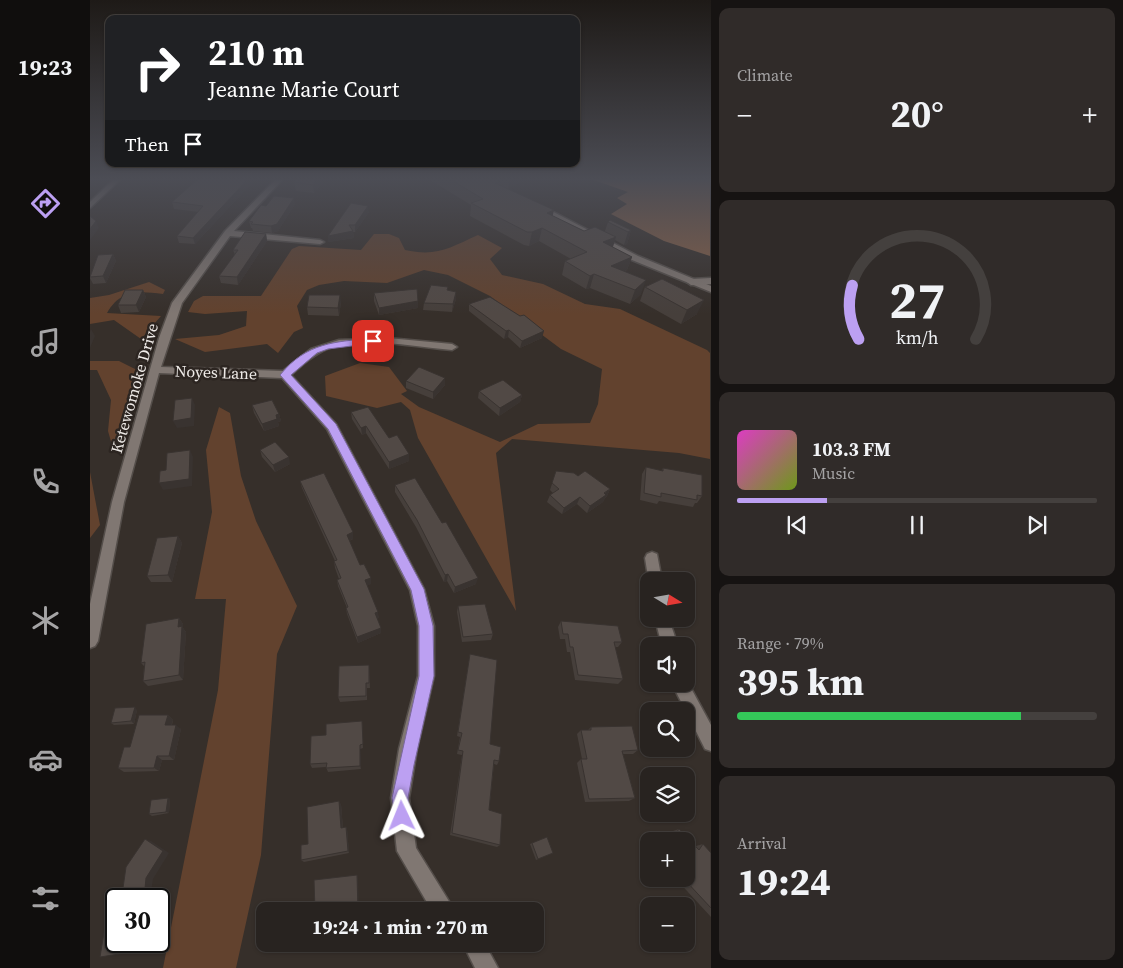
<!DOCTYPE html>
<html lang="en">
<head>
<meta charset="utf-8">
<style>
  body { margin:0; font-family:"Source Serif 4",serif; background:#302b29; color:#f1f3f6; height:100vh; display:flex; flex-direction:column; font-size:19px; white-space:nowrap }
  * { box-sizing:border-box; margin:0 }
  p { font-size:16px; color:#a5a4a5 }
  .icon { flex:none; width:28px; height:28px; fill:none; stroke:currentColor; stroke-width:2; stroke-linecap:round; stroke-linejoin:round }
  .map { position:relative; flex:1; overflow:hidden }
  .panel { display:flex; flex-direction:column; gap:8px; padding:8px; background:#161312; width:412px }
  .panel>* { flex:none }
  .top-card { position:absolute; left:15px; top:15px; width:475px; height:152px; border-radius:10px; box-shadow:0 1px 4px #0004,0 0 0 1px #44403e; background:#202124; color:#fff; overflow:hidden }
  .needle { width:32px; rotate:101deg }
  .fabs { position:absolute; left:550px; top:572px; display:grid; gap:10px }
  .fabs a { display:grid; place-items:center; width:55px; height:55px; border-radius:10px; background:#282320; box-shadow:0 1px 4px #0004,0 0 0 1px #44403e; font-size:25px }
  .speed { position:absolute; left:15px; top:888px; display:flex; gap:10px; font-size:25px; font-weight:700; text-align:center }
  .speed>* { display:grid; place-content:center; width:65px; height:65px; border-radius:50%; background:#282320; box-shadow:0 1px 4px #0004,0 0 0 1px #44403e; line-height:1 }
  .speed .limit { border:2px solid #111; border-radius:8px; background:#fff; color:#111 }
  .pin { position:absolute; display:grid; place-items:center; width:42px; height:42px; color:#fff; margin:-21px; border-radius:10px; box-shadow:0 2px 8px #0006 }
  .me { position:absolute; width:55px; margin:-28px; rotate:358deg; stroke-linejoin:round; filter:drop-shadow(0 0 4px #0008) }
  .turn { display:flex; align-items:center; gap:18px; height:105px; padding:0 20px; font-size:22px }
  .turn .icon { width:65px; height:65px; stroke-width:2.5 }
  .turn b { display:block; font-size:35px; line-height:42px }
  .then { display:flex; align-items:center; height:48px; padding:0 20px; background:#0003; gap:10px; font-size:19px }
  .big { font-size:38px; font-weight:700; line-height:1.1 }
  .panel .card { flex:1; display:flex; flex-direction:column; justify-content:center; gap:8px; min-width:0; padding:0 18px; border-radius:10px; background:#302b29 }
  .panel .dial { align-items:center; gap:0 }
  .dial svg { height:130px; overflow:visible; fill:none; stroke:#44403e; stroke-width:7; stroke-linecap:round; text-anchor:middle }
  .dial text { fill:#f1f3f6; stroke:none }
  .song { display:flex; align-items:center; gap:15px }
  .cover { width:60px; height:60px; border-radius:8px; background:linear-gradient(135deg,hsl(310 70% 55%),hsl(80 70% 35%)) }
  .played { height:5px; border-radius:2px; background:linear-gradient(90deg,#bca0f2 25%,#44403e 25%) }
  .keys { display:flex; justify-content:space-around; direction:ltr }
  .heat { display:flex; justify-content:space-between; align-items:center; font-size:28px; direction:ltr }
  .charge { height:8px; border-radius:4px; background:linear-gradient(90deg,#34c759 79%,#44403e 0) }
  .trip { position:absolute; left:166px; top:902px; width:288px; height:50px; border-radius:10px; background:#282320; box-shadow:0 1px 4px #0004,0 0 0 1px #44403e; font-weight:700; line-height:50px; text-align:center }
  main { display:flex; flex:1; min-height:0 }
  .tab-bar { display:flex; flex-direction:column; width:90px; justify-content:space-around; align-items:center; background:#100e0d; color:#a5a4a5 }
  .tab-bar .icon { width:35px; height:35px }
  .tab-bar .selected { color:#bca0f2 }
  .tab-bar b { font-size:22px; color:#f1f3f6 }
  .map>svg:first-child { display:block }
  .green { fill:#62422e }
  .water { fill:#876047 }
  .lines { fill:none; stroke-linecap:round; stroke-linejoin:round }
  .street-casing { stroke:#544e4a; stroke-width:3 }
  .secondary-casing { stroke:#544e4a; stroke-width:3 }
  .street { fill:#807772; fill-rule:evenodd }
  .secondary { fill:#807772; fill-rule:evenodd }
  .wall { fill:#463f3b }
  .shaded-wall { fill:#393330 }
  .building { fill:#514945; stroke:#393330 }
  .route { fill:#bca0f2; stroke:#7a689d }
  .labels { text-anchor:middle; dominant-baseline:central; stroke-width:5; stroke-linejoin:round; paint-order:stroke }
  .street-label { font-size:16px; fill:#efebe8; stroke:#2c2521 }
</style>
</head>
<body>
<main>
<nav class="tab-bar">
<b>19:23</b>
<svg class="icon selected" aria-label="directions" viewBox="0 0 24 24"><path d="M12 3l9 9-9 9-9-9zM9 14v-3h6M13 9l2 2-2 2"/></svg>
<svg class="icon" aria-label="music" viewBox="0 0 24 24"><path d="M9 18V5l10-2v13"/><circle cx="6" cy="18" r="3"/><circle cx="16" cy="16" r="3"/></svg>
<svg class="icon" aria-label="phone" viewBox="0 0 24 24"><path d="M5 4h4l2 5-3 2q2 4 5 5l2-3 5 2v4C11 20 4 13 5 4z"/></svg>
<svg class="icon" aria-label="climate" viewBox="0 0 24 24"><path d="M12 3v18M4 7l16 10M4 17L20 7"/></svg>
<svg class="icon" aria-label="car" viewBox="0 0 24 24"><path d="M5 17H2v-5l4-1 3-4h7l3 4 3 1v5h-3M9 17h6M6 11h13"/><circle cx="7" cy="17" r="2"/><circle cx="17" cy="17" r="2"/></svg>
<svg class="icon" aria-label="filters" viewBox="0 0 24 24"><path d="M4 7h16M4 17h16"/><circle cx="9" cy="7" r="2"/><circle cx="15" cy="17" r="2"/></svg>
</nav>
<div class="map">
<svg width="621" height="968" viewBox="0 0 621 968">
  <rect width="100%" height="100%" fill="#362f2a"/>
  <g class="green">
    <path d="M284 234H299L309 238 315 250C347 257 359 248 388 235L412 248 400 259 412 275 453 284 495 304 530 309 617 350 620 353V459L589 453 422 439 406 453 426 611 328 438 320 410 311 402 287 408 236 396 235 376 270 363 299 367 317 391 311 394 329 407 410 442 448 424 500 423 508 404 512 369 471 349 400 296 358 275 334 270 297 283 254 281 229 285 217 290 207 306 213 328 204 332 188 353 177 344 115 352 85 339 129 335 156 326 157 311 115 314 98 312 104 301 113 296H171L202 249 209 246 271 250Z"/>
    <path d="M59 282 75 290 73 294C48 291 31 289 17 313L71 316 51 339 24 320 0 324V298L19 295Z"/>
    <polygon points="0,361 29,361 53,373 24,452 18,431 21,400 7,370 0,370"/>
    <polygon points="129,407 140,413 151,476 166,521 207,606 187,654 171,855 146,968 73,968 128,690 136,599 105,599 122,512 116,450"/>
    <polygon points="0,472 10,525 0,538"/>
  </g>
  <polygon class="water" points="498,178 620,178 620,256 574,241 521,214 537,204 527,198 538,192"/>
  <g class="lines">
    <defs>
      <g id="street">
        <polygon points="25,178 32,178 0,208 0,202"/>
        <path d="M187 178H194L144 231 230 240 234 242 230 244 140 236 92 303 71 367 193 371 221 349 249 340 298 338 362 344 367 347 362 350C325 347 274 336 239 348 224 354 212 365 201 375L246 424 334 589 344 626V676L327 749 319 798 326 848 365 911H342L307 851 301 798 309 749 328 676V626L320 590 237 429 192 378 69 373 34 502 8 641 5 646 0 648V604L22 502 69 338 82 303 135 231Z"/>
        <polygon points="621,278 621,284 601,285 597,282 601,279"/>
        <polygon points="562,552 567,554 572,581 559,581 559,583 555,558 557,554"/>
        <polygon points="565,619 579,619 588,646 572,646"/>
        <polygon points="596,679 621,725 621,751 615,749 582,684 596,684"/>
        <polygon points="373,944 395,944 408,968 385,968"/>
      </g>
      <polygon id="secondary" points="446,206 452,206 548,256 621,286 621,292 542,260 446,210"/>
    </defs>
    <use href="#street" class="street-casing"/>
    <use href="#secondary" class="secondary-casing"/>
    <use href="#street" class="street"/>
    <use href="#secondary" class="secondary"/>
  </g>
  <g class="wall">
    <polygon points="141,178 167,178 160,185 105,244 89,243 87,236 109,212 84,209 82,202 140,180"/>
    <polygon points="237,178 224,193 206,191 204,182"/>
    <polygon points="337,178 438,178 438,179 418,188 463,216 494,231 515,231 518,222 541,230 537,244 534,245 525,240 522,247 542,257 537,270 534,272 551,294 540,304 500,288 496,289 472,275 475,261 481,259 449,241 439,246 434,245 380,216 381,205"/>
    <polygon points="261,203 279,212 265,232 263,232 264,238 238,242"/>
    <polygon points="205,204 188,231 182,233 163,231 162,228 161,228 159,221 176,206"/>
    <polygon points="176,234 177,241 148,285 131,283 129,276 145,255 143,250"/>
    <polygon points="23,254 26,261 16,283 3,284 0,278 0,276"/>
    <polygon points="555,287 607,314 591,324 550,301"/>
    <polygon points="53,290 56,297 49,312 31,313 28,305"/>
    <polygon points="358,290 366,292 366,299 362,312 333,310 334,303"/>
    <polygon points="284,293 328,301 328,308 289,315 284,301"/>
    <polygon points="251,302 249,316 218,315 217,307"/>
    <polygon points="379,304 452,338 430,348 418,337 414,339 379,311"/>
    <polygon points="316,381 355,385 343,399 316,388"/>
    <polygon points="389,391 432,395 430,402 409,416 388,398"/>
    <polygon points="162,405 189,414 191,421 188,422 189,426 174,431 164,413"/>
    <polygon points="261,412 299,438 319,454 319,461 299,469 276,433 272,435 262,419"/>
    <polygon points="170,450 200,464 185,472 172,457"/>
    <polygon points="556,467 571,471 573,468 612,496 607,503 605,503 603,507 569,501 567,504 550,500 552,474"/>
    <polygon points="466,471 488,476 520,489 517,496 515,498 513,502 497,513 487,504 472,514 457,502 460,495 463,493 460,490"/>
    <polygon points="210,481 263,539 259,541 270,565 281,578 281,584 277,585 289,618 287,618 291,628 291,633 268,643 257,614 256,608 257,608 248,586 247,580 249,579 245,568 244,561 245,561 212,488"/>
    <polygon points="305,485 386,584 364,593 357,581 354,582 326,527 305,492"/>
    <polygon points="88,536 92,543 82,582 61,582 57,576"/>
    <polygon points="368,606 403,634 401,640 372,642 367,612"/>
    <polygon points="89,618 93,624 93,628 96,632 93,680 58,686 53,681 54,666 51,663"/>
    <polygon points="471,621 532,642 528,647 525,647 533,679 528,684 485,680 480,652 477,652 475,639 470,639 468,627"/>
    <polygon points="380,654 400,744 409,761 407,765 404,764 399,810 410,845 407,847 360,835 372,755 367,754 370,737 367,736"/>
    <polygon points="279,665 280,688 277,688 277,700 250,702 248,697"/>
    <polygon points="47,710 44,724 24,725 21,723"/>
    <polygon points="78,715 83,720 82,725 91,729 84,760 72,760 69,771 34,772 28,768 40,747"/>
    <polygon points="272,721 273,748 270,749 271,769 238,772 236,767 222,768 220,764 236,735"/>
    <polygon points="501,727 548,750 543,754 533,754 545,798 539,801 495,802 487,763 491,759 492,759 487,734 491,730 498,730"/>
    <polygon points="78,798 80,799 79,813 62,816 59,814"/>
    <polygon points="251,804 253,828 256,827 257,829 259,853 214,862 211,860 218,844"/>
    <polygon points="589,829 606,846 613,844 621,853 621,917 586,879 596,879 596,841 575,841 583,831"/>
    <polygon points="442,843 463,853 446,860 440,844"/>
  </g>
  <g class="shaded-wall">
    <polygon points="0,178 5,178 0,182"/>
    <polygon points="159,178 167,178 160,185 105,244 103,238"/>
    <polygon points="228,178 237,178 224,193 223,185"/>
    <polygon points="421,178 438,178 438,179 418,188 420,179"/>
    <polygon points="204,198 205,204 188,231 182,233 181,226"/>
    <polygon points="278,206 279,212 265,232 265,225"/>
    <polygon points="464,210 461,223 457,213"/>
    <polygon points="6,221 9,228 0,240 0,229"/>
    <polygon points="452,228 449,241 439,246 442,232"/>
    <polygon points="541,230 537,244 534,245 538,232"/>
    <polygon points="263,231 264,238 238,242 238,236"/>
    <polygon points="176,234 177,241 148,285 147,277"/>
    <polygon points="526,237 522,250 513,242"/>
    <polygon points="23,254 26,261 16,283 13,276"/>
    <polygon points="542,257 537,270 517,279 521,266"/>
    <polygon points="504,274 500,288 496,289 500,276"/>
    <polygon points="556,280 551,294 540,304 545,290"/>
    <polygon points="53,290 56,297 49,312 46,305"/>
    <polygon points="366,292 366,299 362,312 363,304"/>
    <polygon points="250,295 251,302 249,316 248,308"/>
    <polygon points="614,300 607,314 591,324 597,310"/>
    <polygon points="328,301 328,308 289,315 289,308"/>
    <polygon points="1,329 5,336 0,348 0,332"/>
    <polygon points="419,330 418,337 414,339 416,331"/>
    <polygon points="454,331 452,338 430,348 432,341"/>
    <polygon points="355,378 355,385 343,399 343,392"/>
    <polygon points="432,395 430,402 409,416 410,408"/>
    <polygon points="102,398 105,405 104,426 87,428 83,421"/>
    <polygon points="189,414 191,421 188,422 189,426 174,431 172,424 186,415"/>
    <polygon points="276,426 276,433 272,435 271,428"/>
    <polygon points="100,450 103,457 102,486 73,490 69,483"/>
    <polygon points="319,454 319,461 299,469 299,462"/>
    <polygon points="199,457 200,464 185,472 183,465"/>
    <polygon points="520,489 517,496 515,498 513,502 497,513 500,506"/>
    <polygon points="490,497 487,504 472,514 474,508"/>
    <polygon points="263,532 263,539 258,541 257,535"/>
    <polygon points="88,536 92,543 82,582 78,575"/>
    <polygon points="358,574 357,581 354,582 355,575"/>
    <polygon points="281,578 281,584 276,586 275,580"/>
    <polygon points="388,578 386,584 364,593 365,587"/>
    <polygon points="288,612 289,618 285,619 285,613"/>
    <polygon points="89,618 93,624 93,628 96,632 93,680 89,675 88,627"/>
    <polygon points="291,628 291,633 268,643 267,637"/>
    <polygon points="45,707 47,710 44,724 41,721"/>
    <polygon points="78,715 83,720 80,729 75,725"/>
    <polygon points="86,725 91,729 84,760 79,756"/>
    <polygon points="270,745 270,749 271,769 270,766"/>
    <polygon points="67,756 72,760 69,771 64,768"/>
    <polygon points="78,798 80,799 79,813 76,812"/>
    <polygon points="249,801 251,804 253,830 251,828"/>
    <polygon points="256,827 257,829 259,853 258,851"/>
    <polygon points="55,839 61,841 79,853 63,879 60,899 54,899"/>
    <polygon points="267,875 268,876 269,911 268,911"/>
    <polygon points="43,941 50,941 49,952 42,952"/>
  </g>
  <g class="building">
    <polygon points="109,178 127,178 140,180 141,178 159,178 103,238 87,236 113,206 82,202"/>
    <polygon points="208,178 228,178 223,185 204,182"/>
    <polygon points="358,178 404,178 410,181 405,183 464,210 457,213 494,231 505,227 526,237 513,242 542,257 521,266 556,280 545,290 504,274 500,276 475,261 497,252 452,228 442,232 437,232 381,203 393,199"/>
    <polygon points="184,196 204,198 187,224 181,226 161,224 163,222 159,221 171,205 176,206"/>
    <polygon points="261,203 278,206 265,225 259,225 263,231 238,236"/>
    <polygon points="0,216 6,221 0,229"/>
    <polygon points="520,220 541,230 538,232 518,222"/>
    <polygon points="155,232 176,234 147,277 129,276 148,250 143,250"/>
    <polygon points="23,254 13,276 0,277 8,255"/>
    <polygon points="572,279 614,300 597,310 555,287"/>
    <polygon points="341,285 358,287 357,290 366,292 363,304 334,303"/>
    <polygon points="327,289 328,301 289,308 284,293"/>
    <polygon points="35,290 53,290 46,305 28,305"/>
    <polygon points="219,295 250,295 248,308 217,307"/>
    <polygon points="400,297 430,316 434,315 454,331 432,341 419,330 416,331 379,304"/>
    <polygon points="329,367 355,378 343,392 316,381"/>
    <polygon points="413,380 432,395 410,408 389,391"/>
    <polygon points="102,398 101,418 83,421 85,400"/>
    <polygon points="182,400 189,414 186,415 187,419 172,424 162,405"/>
    <polygon points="278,407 299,438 307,435 319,454 299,462 276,426 271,428 261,412"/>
    <polygon points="185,442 199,457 183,465 170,450"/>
    <polygon points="100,450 99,479 69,483 70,471 76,470 77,453"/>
    <polygon points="556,467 573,471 573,468 612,475 612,496 607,495 607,500 571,493 571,497 554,493"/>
    <polygon points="466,471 484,473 488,476 495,471 520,489 514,493 516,495 500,506 490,497 474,508 460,495 469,489 462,483"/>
    <polygon points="234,473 263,532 257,535 270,565 274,564 281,578 275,580 288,612 285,613 291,628 267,637 256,608 258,607 247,580 251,578 244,561 247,560 210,481"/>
    <polygon points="325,478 352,523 356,522 388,578 365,587 358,574 355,575 327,520 305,485"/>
    <polygon points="88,536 78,575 57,576 67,538"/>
    <polygon points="395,604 403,634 373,637 368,606"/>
    <polygon points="89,618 88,627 92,626 89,675 53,681 55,662 51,663 56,624"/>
    <polygon points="471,621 528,626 532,642 524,642 533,679 488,675 483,647 480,647 478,634 473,634"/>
    <polygon points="380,654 407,660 400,744 411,747 409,761 404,760 399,810 412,814 410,845 362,833 373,751 368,750 372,733 368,732"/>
    <polygon points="279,665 279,683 276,683 276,696 248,697 249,666"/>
    <polygon points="45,707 41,721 21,723 25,708"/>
    <polygon points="49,715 78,715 75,725 86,725 79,756 67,756 64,768 28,768 34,747 40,747"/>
    <polygon points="272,721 273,744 270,745 270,766 236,768 237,763 220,764 221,736 236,735 236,724"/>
    <polygon points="542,726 548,750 532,751 545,798 499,799 491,759 497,759 491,730 501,730 501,727"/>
    <polygon points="78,798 76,812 59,814 61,800"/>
    <polygon points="249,801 251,828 256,827 258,851 211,860 211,845 218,844 217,807"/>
    <polygon points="589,829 609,850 613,844 621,853 621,908 594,879 596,879 596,841 580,841"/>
    <polygon points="457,837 463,853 448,859 442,843"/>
    <polygon points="55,839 73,851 56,878 54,899 26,899 26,941 43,941 42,952 10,957 21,890 33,888 36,867"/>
    <polygon points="267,875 268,911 225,911 224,880"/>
    <polygon points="230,944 270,944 270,947 230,952"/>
  </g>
  <linearGradient id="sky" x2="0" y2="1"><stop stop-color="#1e1a17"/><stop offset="0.57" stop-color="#4c4d55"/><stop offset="1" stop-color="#4c4d55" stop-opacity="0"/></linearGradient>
  <rect width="621" height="314" fill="url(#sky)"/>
  <path class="route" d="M283 338 286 339V343L238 349 227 353 201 375 246 424 334 589 343 626 344 676 324 765 318 798 321 816 318 822 312 824 306 822 302 798 329 676V626L321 590 238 429 190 375C217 342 245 342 283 338Z"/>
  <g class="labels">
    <g class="street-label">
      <text transform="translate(126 372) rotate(2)">Noyes Lane</text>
      <text transform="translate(44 388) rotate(-74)">Ketewomoke Drive</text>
    </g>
  </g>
</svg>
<div class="fabs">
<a><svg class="needle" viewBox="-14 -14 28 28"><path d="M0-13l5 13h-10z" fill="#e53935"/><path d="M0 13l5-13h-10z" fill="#a5a4a5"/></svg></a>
<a><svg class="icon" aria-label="sound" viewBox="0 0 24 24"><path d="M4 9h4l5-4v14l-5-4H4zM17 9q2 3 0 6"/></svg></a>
<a><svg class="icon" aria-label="search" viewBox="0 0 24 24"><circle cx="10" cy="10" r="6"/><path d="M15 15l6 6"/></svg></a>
<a><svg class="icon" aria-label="layers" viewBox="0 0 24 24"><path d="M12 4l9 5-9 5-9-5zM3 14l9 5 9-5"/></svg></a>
<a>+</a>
<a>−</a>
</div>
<div class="speed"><div class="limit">30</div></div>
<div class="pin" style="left:283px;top:341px;background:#d93025"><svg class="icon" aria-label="arrive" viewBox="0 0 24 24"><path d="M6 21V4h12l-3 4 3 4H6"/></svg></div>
<svg class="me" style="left:312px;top:816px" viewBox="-20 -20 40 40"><path d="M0-17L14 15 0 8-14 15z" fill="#bca0f2" stroke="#fff" stroke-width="4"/></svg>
<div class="trip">19:24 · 1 min · 270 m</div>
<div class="top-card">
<div class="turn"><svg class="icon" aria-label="right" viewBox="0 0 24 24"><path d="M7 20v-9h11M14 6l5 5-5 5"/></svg><div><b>210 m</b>Jeanne Marie Court</div></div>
<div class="then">Then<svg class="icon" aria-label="arrive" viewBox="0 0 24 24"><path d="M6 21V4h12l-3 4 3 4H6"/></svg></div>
</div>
</div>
<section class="panel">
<div class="card"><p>Climate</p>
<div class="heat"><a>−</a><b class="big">20°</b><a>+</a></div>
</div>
<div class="card dial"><svg viewBox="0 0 100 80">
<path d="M14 69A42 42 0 1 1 86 69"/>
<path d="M14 69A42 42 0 0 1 10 36" stroke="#bca0f2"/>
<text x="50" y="56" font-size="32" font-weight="700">27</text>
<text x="50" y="72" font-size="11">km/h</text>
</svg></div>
<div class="card">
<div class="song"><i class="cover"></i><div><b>103.3 FM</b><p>Music</p></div></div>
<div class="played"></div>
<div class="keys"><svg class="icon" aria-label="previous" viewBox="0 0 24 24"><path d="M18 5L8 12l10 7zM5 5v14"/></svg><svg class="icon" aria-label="pause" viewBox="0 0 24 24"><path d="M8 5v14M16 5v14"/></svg><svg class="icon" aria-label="next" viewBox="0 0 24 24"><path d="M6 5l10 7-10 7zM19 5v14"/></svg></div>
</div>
<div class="card"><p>Range · 79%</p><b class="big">395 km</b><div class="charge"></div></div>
<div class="card"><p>Arrival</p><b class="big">19:24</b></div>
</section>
</main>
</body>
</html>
